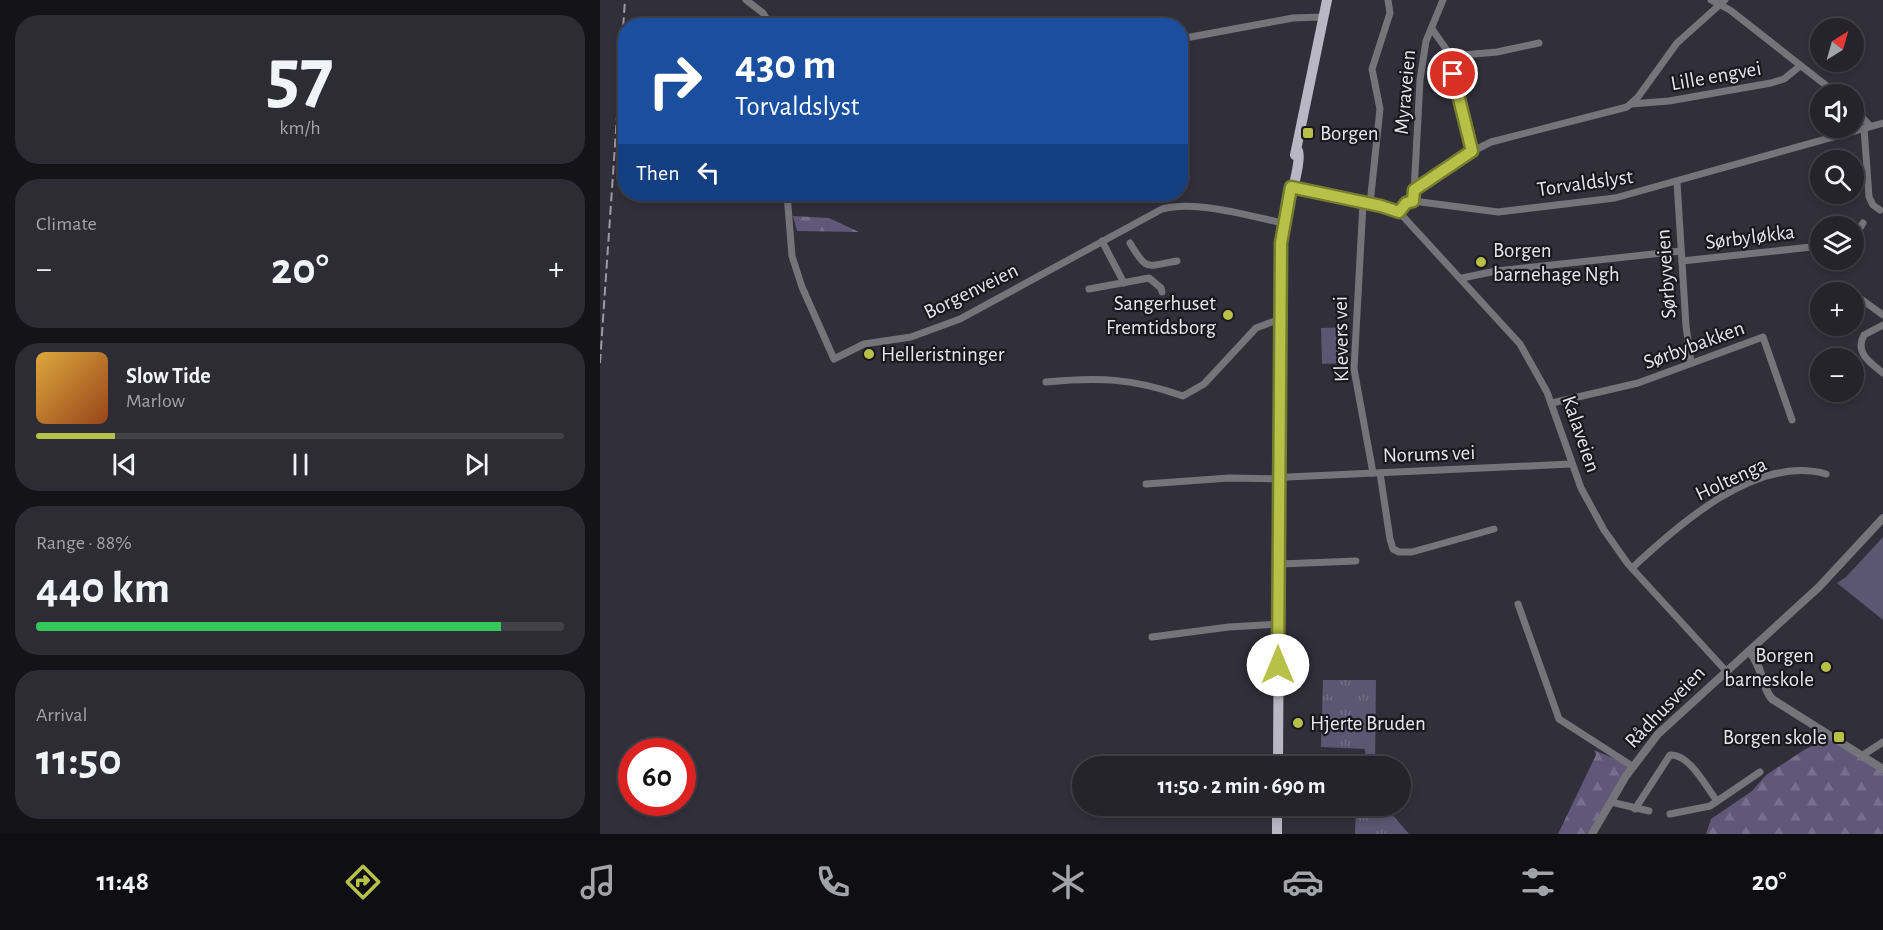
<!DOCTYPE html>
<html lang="en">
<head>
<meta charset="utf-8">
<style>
  body { margin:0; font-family:"Alegreya Sans",sans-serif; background:#2d2b34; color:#f1f3f6; height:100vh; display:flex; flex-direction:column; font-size:22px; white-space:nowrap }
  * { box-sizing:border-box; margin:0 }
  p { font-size:20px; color:#a3a4a9 }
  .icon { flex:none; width:33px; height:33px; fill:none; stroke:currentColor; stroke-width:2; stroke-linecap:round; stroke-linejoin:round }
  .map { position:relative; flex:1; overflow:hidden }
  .drawer { display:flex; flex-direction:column; gap:15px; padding:15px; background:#141318; width:600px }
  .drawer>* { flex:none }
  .guide { position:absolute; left:18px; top:18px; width:570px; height:183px; border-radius:24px; box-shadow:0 3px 9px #0003,0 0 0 2px #424048; background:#1a4fa0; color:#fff; overflow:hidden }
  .needle { width:39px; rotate:37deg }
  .controls { position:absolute; left:1210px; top:18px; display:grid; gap:12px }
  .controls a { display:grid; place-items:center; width:54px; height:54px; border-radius:50%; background:#25232c; box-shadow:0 3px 9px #0003,0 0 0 2px #424048; font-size:30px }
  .speed { position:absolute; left:18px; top:738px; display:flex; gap:12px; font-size:30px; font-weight:700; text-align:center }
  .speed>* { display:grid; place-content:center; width:78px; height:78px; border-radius:50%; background:#25232c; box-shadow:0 3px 9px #0003,0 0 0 2px #424048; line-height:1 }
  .speed .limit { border:9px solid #d22; background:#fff; color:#111 }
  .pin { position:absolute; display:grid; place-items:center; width:51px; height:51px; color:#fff; margin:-26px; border:3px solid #fff; border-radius:50%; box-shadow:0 2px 6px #0007 }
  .me { position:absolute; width:66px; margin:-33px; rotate:0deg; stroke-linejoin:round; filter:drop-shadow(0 0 4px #0008) }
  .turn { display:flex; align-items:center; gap:21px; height:126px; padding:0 18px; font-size:27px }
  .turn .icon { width:78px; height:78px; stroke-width:2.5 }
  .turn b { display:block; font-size:42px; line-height:51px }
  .then { display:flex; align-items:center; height:57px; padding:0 18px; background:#0003; gap:12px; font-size:22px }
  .big { font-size:45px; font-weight:700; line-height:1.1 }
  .drawer .tile { flex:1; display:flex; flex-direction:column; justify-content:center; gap:9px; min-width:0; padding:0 21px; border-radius:24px; background:#2d2b34 }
  .drawer .dial { align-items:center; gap:0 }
  .dial b { font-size:78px; line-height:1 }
  .song { display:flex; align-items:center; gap:18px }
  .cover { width:72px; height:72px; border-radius:9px; background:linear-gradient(135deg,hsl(40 70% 55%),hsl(20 70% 35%)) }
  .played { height:6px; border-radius:3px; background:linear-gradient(90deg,#b7c148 15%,#424048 15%) }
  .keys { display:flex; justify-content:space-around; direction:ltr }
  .heat { display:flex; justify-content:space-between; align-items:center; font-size:33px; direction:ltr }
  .charge { height:9px; border-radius:4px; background:linear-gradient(90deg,#34c759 88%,#424048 0) }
  .trip { position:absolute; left:472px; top:756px; width:339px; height:60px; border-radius:30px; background:#25232c; box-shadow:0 3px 9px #0003,0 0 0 2px #424048; font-weight:700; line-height:60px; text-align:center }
  .menu { display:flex; height:96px; justify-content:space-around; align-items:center; background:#0f0e12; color:#a3a4a9 }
  .menu .icon { width:42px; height:42px }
  .menu .active { color:#b7c148 }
  .menu b { font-size:27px; color:#f1f3f6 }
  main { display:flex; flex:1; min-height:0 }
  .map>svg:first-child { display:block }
  .grass { fill:url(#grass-tufts) }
  .forest { fill:url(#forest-firs) }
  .garden { fill:#5b5671 }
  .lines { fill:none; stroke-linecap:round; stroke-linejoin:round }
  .minor { stroke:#75747a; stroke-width:7 }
  .tertiary { stroke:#75747a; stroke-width:8 }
  .primary { stroke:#b9b7c3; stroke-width:10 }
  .rail { stroke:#9c9aa4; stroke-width:2; stroke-dasharray:9 4.5; stroke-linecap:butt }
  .route-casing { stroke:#777d2f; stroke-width:15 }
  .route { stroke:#b7c148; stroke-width:10 }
  .poi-dot { fill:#b7c148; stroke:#18181d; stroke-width:2 }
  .labels { text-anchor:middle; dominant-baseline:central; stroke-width:4.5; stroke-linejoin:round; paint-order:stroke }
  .street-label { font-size:21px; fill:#e6e5ed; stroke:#18181d }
  .poi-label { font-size:21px; fill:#e6e5ed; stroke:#18181d; text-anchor:start }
</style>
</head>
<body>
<main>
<section class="drawer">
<div class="tile dial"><b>57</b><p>km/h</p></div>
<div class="tile"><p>Climate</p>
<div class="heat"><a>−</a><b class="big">20°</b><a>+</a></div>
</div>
<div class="tile">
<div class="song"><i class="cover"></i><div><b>Slow Tide</b><p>Marlow</p></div></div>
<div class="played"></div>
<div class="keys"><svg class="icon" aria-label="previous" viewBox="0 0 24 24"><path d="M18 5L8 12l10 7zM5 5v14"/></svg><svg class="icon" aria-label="pause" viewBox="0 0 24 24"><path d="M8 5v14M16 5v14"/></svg><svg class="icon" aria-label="next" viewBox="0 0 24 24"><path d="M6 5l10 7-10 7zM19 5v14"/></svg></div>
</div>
<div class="tile"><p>Range · 88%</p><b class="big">440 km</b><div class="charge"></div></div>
<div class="tile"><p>Arrival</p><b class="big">11:50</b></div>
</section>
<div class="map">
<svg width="1283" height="834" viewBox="0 0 1283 834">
  <defs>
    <pattern id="grass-tufts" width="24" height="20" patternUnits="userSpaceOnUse" patternTransform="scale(1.5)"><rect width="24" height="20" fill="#5b5671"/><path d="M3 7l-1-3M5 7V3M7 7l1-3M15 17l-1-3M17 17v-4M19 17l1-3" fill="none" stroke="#736e86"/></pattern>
    <pattern id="forest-firs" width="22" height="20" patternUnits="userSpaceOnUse" patternTransform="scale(1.5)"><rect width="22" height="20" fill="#5f5878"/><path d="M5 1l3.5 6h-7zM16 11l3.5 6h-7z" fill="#76708c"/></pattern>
  </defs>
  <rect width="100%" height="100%" fill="#312f3a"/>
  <g class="grass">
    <polygon points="723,680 776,680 775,766 766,766 765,749 721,747"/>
    <polygon points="756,806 785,806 809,834 755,834"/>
  </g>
  <g class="forest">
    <polygon points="193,216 229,218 259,232 197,231"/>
    <polygon points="1232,736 1283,769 1283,834 1106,834 1111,819 1152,791 1166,775 1204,750"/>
    <polygon points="994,750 1032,766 992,834 958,834 996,755"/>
  </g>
  <g class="garden">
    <polygon points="747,327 749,363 722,364 721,328"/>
    <polygon points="1283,537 1283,620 1237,583 1246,577"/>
  </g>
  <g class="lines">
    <g class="minor">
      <polyline points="146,0 163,13 171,26"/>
      <polyline points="1111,0 1130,10 1237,94"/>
      <polyline points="832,29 851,56 872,151"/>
      <polyline points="580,39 693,18 723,17"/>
      <polyline points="851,56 897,52 939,43"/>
      <polyline points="1031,104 1069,101 1171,83 1184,79 1200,66"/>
      <polyline points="1254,108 1270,126"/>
      <polyline points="1264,128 1269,197 1273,205 1280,210"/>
      <polyline points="1077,182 1086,326 1091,363"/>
      <polyline points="691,187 781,206 799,212 806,203 813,201 898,212 1015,198 1283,123"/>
      <polyline points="814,191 863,156 891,142 1027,107 1038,97 1077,43 1125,0"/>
      <polyline points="814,192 820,80 826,41 843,0"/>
      <path d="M187 194 192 256 202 287 234 359 264 344 311 337 360 319 562 209C598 200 648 216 683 223"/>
      <polyline points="763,203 754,369 773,473"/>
      <polyline points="770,204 780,109 772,69 790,13 788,0"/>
      <polyline points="799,212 920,344 947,392 981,488 1004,530 1028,564 1126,671"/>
      <polyline points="1254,238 1263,223"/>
      <polyline points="502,241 524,283"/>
      <path d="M530 243C547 272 546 266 577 261"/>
      <polyline points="1082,261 1221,246"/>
      <polyline points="862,278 896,271 1081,251"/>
      <polyline points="489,289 549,278 561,288 562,292"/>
      <polyline points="1254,294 1283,315"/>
      <path d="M1283 325 1264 335C1254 353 1271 363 1283 373"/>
      <path d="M446 382C498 377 532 378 583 396L604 384 656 328 680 319"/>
      <polyline points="952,403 1038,383 1163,337 1192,420"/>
      <polyline points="780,473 790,539 793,549 799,552 812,552 894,529"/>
      <polyline points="688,477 971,464"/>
      <polyline points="546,484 629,478 679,479"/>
      <polyline points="680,564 756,561"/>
      <path d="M1032 568C1078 525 1157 454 1226 474"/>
      <polyline points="918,604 959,719 1032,766"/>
      <polyline points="552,637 629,627 679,624"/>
      <polyline points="1263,755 1283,742"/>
      <polyline points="1011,802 1049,811"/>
      <path d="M1035 809 1070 755C1090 754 1106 787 1117 801"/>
      <polyline points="1070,814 1110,806 1160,772"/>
    </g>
    <g class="tertiary">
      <path d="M1149 651C1164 669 1161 687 1172 699L1283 769"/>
      <polyline points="992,834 1026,776 1058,734 1219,587 1283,518"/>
    </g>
    <g class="primary">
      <polyline points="695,155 727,0"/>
      <path d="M678 766 681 243C682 223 703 163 698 151"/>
      <polyline points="677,834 677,806"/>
    </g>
    <polyline class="rail" points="0,363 25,0"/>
  </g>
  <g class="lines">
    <defs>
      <polyline id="route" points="678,665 681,243 691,187 781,206 799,212 806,203 813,201 814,190 872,151 853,74"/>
    </defs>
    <use href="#route" class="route-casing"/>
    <use href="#route" class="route"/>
  </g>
  <g class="poi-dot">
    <rect x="702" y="127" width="12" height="12" rx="3"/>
    <circle cx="881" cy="262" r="6"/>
    <circle cx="628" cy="315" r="6"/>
    <circle cx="269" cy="354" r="6"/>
    <circle cx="1226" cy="667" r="6"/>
    <circle cx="698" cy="723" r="6"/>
    <rect x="1233" y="731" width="12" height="12" rx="3"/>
  </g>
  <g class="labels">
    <g class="street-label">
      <text transform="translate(1116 76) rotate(-10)">Lille engvei</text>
      <text transform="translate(805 92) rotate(-85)">Myraveien</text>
      <text transform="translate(985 183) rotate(-8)">Torvaldslyst</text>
      <text transform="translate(1150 237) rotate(-7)">Sørbyløkka</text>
      <text transform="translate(1066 274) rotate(-94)">Sørbyveien</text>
      <text transform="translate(371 291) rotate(-26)">Borgenveien</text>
      <text transform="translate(741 339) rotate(-91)">Klevers vei</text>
      <text transform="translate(1094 345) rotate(-20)">Sørbybakken</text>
      <text transform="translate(981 434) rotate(71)">Kalaveien</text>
      <text transform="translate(829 454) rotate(-2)">Norums vei</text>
      <text transform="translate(1131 479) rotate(-25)">Holtenga</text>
      <text transform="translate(1065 707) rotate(-46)">Rådhusveien</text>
    </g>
    <g class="poi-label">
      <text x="720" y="133">Borgen</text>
      <text x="893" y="250">Borgen<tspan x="893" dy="24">barnehage Ngh</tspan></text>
      <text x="616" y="303" text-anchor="end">Sangerhuset<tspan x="616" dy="24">Fremtidsborg</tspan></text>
      <text x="281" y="354">Helleristninger</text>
      <text x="1214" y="655" text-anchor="end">Borgen<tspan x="1214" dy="24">barneskole</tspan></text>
      <text x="710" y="723">Hjerte Bruden</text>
      <text x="1227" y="737" text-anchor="end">Borgen skole</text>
    </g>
  </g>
</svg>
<div class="controls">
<a><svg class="needle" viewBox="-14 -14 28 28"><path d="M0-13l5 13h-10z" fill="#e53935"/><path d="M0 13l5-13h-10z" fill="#a3a4a9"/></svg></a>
<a><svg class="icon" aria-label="sound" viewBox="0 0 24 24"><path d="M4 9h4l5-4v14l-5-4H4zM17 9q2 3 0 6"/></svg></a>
<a><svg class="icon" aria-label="search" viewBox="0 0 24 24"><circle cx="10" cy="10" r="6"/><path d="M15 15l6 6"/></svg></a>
<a><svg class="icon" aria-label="layers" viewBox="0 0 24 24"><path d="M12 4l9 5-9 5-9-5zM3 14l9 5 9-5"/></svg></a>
<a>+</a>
<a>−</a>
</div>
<div class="speed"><div class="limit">60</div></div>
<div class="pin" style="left:853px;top:74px;background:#d93025"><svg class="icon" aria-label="arrive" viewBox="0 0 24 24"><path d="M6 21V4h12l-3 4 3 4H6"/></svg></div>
<svg class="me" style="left:678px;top:665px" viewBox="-20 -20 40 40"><circle r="19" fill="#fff"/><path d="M0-13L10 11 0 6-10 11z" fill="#b7c148"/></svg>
<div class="trip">11:50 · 2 min · 690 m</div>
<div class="guide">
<div class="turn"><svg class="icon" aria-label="right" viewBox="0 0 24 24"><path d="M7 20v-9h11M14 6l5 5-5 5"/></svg><div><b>430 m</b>Torvaldslyst</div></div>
<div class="then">Then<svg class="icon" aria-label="left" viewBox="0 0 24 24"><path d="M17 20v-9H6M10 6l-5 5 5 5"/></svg></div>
</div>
</div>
</main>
<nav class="menu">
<b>11:48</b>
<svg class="icon active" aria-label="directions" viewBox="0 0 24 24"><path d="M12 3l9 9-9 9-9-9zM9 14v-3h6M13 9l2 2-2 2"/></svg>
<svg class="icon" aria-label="music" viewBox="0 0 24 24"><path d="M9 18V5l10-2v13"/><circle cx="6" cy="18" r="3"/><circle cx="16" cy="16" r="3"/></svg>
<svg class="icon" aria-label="phone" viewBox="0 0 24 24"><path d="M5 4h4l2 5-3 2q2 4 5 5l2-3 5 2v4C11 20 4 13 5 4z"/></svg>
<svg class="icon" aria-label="climate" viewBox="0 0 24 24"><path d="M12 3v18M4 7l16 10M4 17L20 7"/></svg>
<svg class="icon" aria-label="car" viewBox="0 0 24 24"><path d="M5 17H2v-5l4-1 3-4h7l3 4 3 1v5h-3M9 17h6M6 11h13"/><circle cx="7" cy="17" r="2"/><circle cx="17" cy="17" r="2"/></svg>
<svg class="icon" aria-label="filters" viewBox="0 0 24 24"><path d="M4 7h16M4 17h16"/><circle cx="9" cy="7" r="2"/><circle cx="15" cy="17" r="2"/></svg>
<b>20°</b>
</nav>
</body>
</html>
